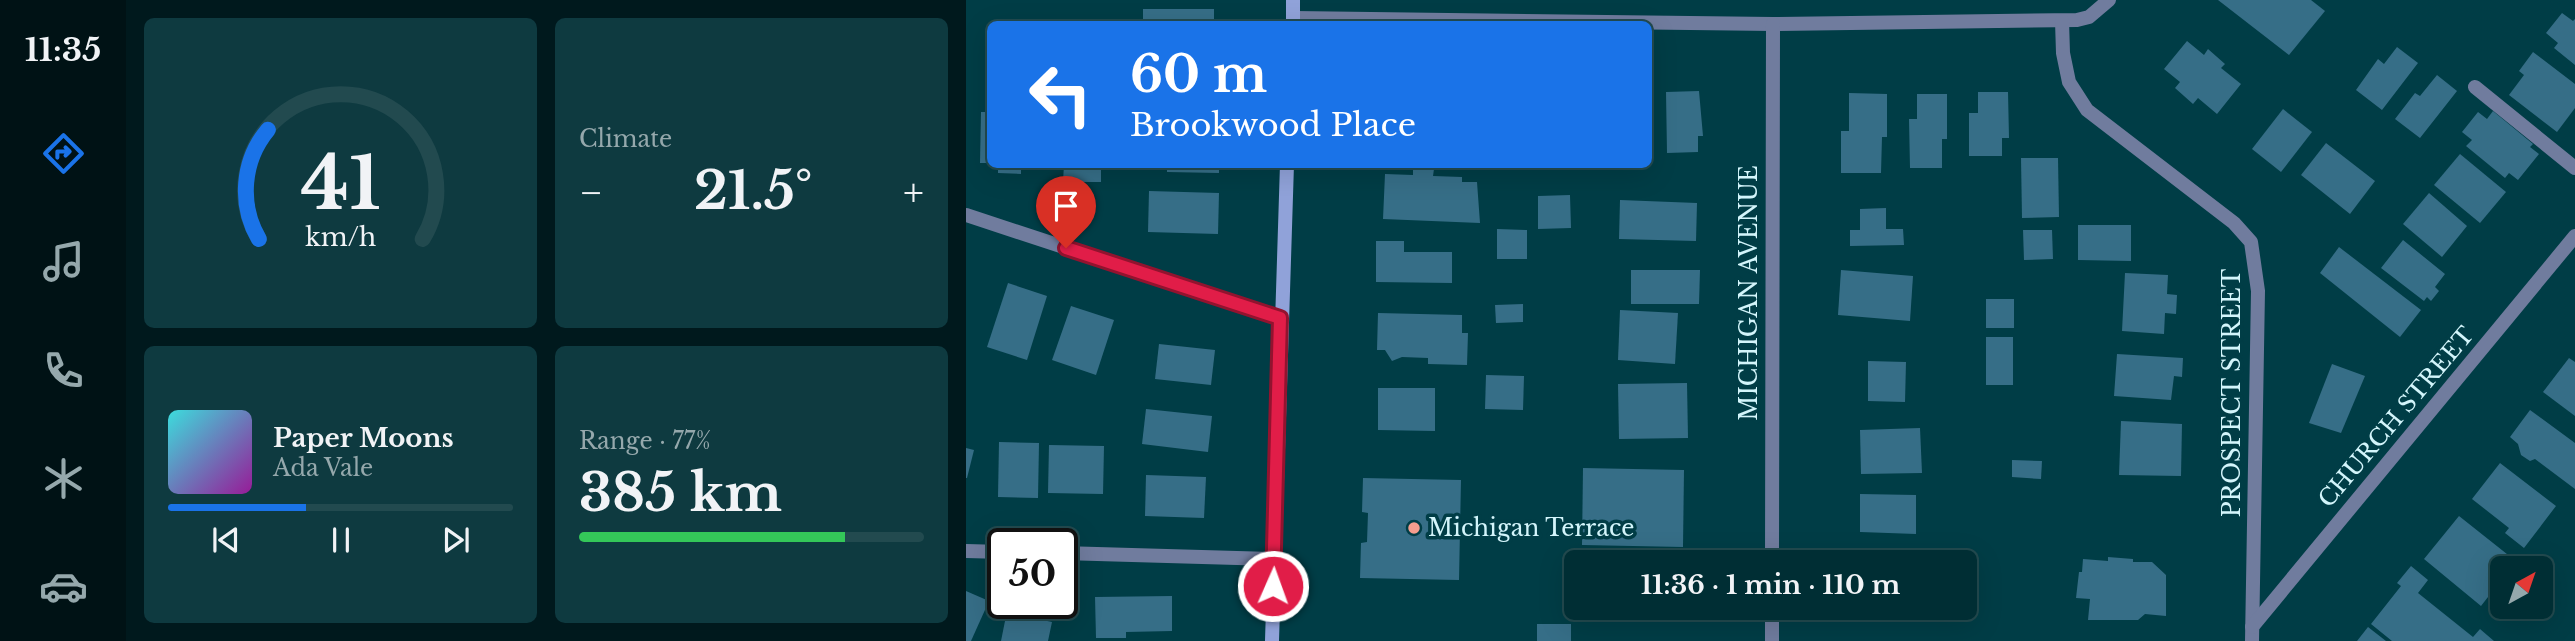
<!DOCTYPE html>
<html lang="en">
<head>
<meta charset="utf-8">
<style>
  body { margin:0; font-family:"Libre Baskerville",serif; background:#0e3a40; color:#f1f3f6; height:100vh; display:flex; flex-direction:column; font-size:26px; white-space:nowrap }
  * { box-sizing:border-box; margin:0 }
  p { font-size:23px; color:#95a8ac }
  .icon { flex:none; width:38px; height:38px; fill:none; stroke:currentColor; stroke-width:2; stroke-linecap:round; stroke-linejoin:round }
  .map { position:relative; flex:1; overflow:hidden }
  .panel { display:flex; flex-direction:column; gap:18px; padding:18px; background:#00191d; width:840px }
  .panel>* { flex:none }
  .banner { position:absolute; left:21px; top:21px; width:665px; height:147px; border-radius:10px; box-shadow:0 7px 28px #0002,0 0 0 2px #224a4f; background:#1a73e8; color:#fff; overflow:hidden }
  .needle { width:46px; rotate:40deg }
  .fabs { position:absolute; left:1524px; top:556px; display:grid; gap:14px }
  .fabs a { display:grid; place-items:center; width:63px; height:63px; border-radius:10px; background:#002e34; box-shadow:0 7px 28px #0002,0 0 0 2px #224a4f; font-size:35px }
  .speed { position:absolute; left:21px; top:528px; display:flex; gap:14px; font-size:35px; font-weight:700; text-align:center }
  .speed>* { display:grid; place-content:center; width:91px; height:91px; border-radius:50%; background:#002e34; box-shadow:0 7px 28px #0002,0 0 0 2px #224a4f; line-height:1 }
  .speed .limit { border:4px solid #111; border-radius:10px; background:#fff; color:#111 }
  .pin { position:absolute; display:grid; place-items:center; width:60px; height:60px; color:#fff; margin:-72px -30px; border-radius:50% 50% 50% 0; rotate:-45deg; box-shadow:0 0 7px #0007 }
  .pin .icon { rotate:45deg }
  .me { position:absolute; width:77px; margin:-38px; rotate:2deg; stroke-linejoin:round; filter:drop-shadow(0 0 5px #0008) }
  .turn { display:flex; align-items:center; gap:24px; height:147px; padding:0 28px; font-size:32px }
  .turn .icon { width:91px; height:91px; stroke-width:2.5 }
  .turn b { display:block; font-size:49px; line-height:60px }
  .big { font-size:52px; font-weight:700; line-height:1.1 }
  .panel .widget { flex:1; display:flex; flex-direction:column; justify-content:center; gap:10px; min-width:0; padding:0 24px; border-radius:10px; background:#0e3a40 }
  .panel .dial { align-items:center; gap:0 }
  .dial svg { height:182px; overflow:visible; fill:none; stroke:#224a4f; stroke-width:7; stroke-linecap:round; text-anchor:middle }
  .dial text { fill:#f1f3f6; stroke:none }
  .song { display:flex; align-items:center; gap:21px }
  .cover { width:84px; height:84px; border-radius:10px; background:linear-gradient(135deg,hsl(180 70% 55%),hsl(300 70% 35%)) }
  .played { height:7px; border-radius:4px; background:linear-gradient(90deg,#1a73e8 40%,#224a4f 40%) }
  .keys { display:flex; justify-content:space-around; direction:ltr }
  .heat { display:flex; justify-content:space-between; align-items:center; font-size:38px; direction:ltr }
  .charge { height:10px; border-radius:5px; background:linear-gradient(90deg,#34c759 77%,#224a4f 0) }
  .panel .tiles { flex:1; display:grid; gap:18px; grid-template-columns:repeat(2,1fr) }
  .trip { position:absolute; left:598px; top:550px; width:413px; height:70px; border-radius:10px; background:#002e34; box-shadow:0 7px 28px #0002,0 0 0 2px #224a4f; font-weight:700; line-height:70px; text-align:center }
  main { display:flex; flex:1; min-height:0 }
  .dock { display:flex; flex-direction:column; width:126px; justify-content:space-around; align-items:center; background:#001215; color:#95a8ac }
  .dock .icon { width:49px; height:49px }
  .dock .active { color:#1a73e8 }
  .dock b { font-size:32px; color:#f1f3f6 }
  .map>svg:first-child { display:block }
  .building { fill:#366e87 }
  .lines { fill:none; stroke-linecap:round; stroke-linejoin:round }
  .street { stroke:#707c9e; stroke-width:14 }
  .secondary { stroke:#90a2d9; stroke-width:14 }
  .route-casing { stroke:#92132f; stroke-width:18 }
  .route { stroke:#e11d48; stroke-width:12 }
  .poi-dot { fill:#f59d8e; stroke:#003d46; stroke-width:2.5 }
  .labels { text-anchor:middle; dominant-baseline:central; stroke-width:7; stroke-linejoin:round; paint-order:stroke }
  .street-label { font-size:23px; fill:#d3f5fb; stroke:#003d46 }
  .poi-label { font-size:23px; fill:#d3f5fb; stroke:#003d46; text-anchor:start }
</style>
</head>
<body>
<main>
<nav class="dock">
<b>11:35</b>
<svg class="icon active" aria-label="directions" viewBox="0 0 24 24"><path d="M12 3l9 9-9 9-9-9zM9 14v-3h6M13 9l2 2-2 2"/></svg>
<svg class="icon" aria-label="music" viewBox="0 0 24 24"><path d="M9 18V5l10-2v13"/><circle cx="6" cy="18" r="3"/><circle cx="16" cy="16" r="3"/></svg>
<svg class="icon" aria-label="phone" viewBox="0 0 24 24"><path d="M5 4h4l2 5-3 2q2 4 5 5l2-3 5 2v4C11 20 4 13 5 4z"/></svg>
<svg class="icon" aria-label="climate" viewBox="0 0 24 24"><path d="M12 3v18M4 7l16 10M4 17L20 7"/></svg>
<svg class="icon" aria-label="car" viewBox="0 0 24 24"><path d="M5 17H2v-5l4-1 3-4h7l3 4 3 1v5h-3M9 17h6M6 11h13"/><circle cx="7" cy="17" r="2"/><circle cx="17" cy="17" r="2"/></svg>
</nav>
<section class="panel">
<div class="tiles">
<div class="widget dial"><svg viewBox="0 0 100 80">
<path d="M14 69A42 42 0 1 1 86 69"/>
<path d="M14 69A42 42 0 0 1 18 21" stroke="#1a73e8"/>
<text x="50" y="56" font-size="32" font-weight="700">41</text>
<text x="50" y="72" font-size="11">km/h</text>
</svg></div>
<div class="widget"><p>Climate</p>
<div class="heat"><a>−</a><b class="big">21.5°</b><a>+</a></div>
</div>
<div class="widget">
<div class="song"><i class="cover"></i><div><b>Paper Moons</b><p>Ada Vale</p></div></div>
<div class="played"></div>
<div class="keys"><svg class="icon" aria-label="previous" viewBox="0 0 24 24"><path d="M18 5L8 12l10 7zM5 5v14"/></svg><svg class="icon" aria-label="pause" viewBox="0 0 24 24"><path d="M8 5v14M16 5v14"/></svg><svg class="icon" aria-label="next" viewBox="0 0 24 24"><path d="M6 5l10 7-10 7zM19 5v14"/></svg></div>
</div>
<div class="widget"><p>Range · 77%</p><b class="big">385 km</b><div class="charge"></div></div>
</div>
</section>
<div class="map">
<svg width="1609" height="641" viewBox="0 0 1609 641">
  <rect width="100%" height="100%" fill="#003d46"/>
  <g class="building">
    <polygon points="1252,0 1345,0 1359,11 1323,55"/>
    <rect x="177" y="9" width="71" height="15"/>
    <polygon points="1596,13 1607,21 1609,19 1609,65 1588,48 1592,43 1580,33"/>
    <polygon points="1221,41 1238,55 1242,49 1259,64 1255,68 1275,84 1251,114 1232,98 1227,104 1209,88 1214,82 1198,69"/>
    <polygon points="1431,47 1452,63 1416,110 1390,90 1412,59 1418,64"/>
    <polygon points="1567,52 1609,84 1609,108 1591,132 1543,95 1558,75 1553,71"/>
    <polygon points="1471,75 1491,91 1454,138 1429,119 1449,93 1454,96"/>
    <polygon points="733,91 737,136 732,136 732,152 701,153 700,92"/>
    <polygon points="1012,92 1042,92 1043,138 1036,138 1036,156 1003,156 1003,113 1012,113"/>
    <polygon points="883,93 921,94 921,137 916,137 915,173 875,173 875,131 883,131"/>
    <polygon points="951,94 981,94 981,139 976,139 976,168 944,168 943,119 951,119"/>
    <polygon points="1317,109 1346,132 1315,172 1286,149"/>
    <polygon points="1527,111 1567,144 1564,147 1573,154 1552,180 1543,173 1539,178 1500,146 1506,140 1496,132 1512,112 1521,119"/>
    <polygon points="15,112 24,112 24,163 14,163"/>
    <polygon points="1360,143 1409,181 1384,214 1335,175"/>
    <polygon points="1494,154 1540,192 1514,223 1468,185"/>
    <polygon points="1055,158 1092,158 1093,217 1056,218"/>
    <polygon points="32,164 55,164 55,174 32,173"/>
    <polygon points="98,164 135,164 135,182 97,182"/>
    <polygon points="201,164 253,164 253,173 201,172"/>
    <polygon points="447,168 468,169 467,176 496,177 496,182 511,182 514,223 417,219 419,174 447,175"/>
    <polygon points="183,191 253,193 252,234 182,232"/>
    <polygon points="1463,193 1501,226 1476,257 1437,224"/>
    <polygon points="604,195 605,228 572,229 572,196"/>
    <polygon points="654,200 731,203 730,241 653,239"/>
    <polygon points="920,208 920,229 937,229 938,245 884,246 884,230 894,230 894,209"/>
    <polygon points="1112,225 1165,225 1165,261 1112,260"/>
    <polygon points="531,229 561,230 561,259 531,259"/>
    <polygon points="1057,230 1086,230 1087,259 1058,260"/>
    <polygon points="1437,240 1479,274 1469,287 1473,291 1465,301 1461,297 1458,301 1415,268"/>
    <polygon points="410,241 438,241 438,252 486,252 486,283 410,282"/>
    <polygon points="1373,247 1455,310 1434,337 1354,273"/>
    <polygon points="665,270 734,270 733,304 665,304"/>
    <polygon points="875,270 947,276 944,321 872,315"/>
    <polygon points="1159,273 1202,275 1201,294 1211,295 1210,314 1199,313 1198,334 1156,331"/>
    <polygon points="42,283 81,296 61,360 21,347"/>
    <rect x="1020" y="299" width="28" height="29"/>
    <polygon points="557,304 557,322 530,323 529,305"/>
    <polygon points="105,306 148,320 130,375 86,360"/>
    <polygon points="654,310 712,313 709,364 652,360"/>
    <polygon points="412,313 496,315 496,333 502,333 501,365 462,364 462,358 436,357 426,361 419,350 411,350"/>
    <rect x="1020" y="337" width="27" height="48"/>
    <polygon points="193,344 249,350 245,385 189,379"/>
    <polygon points="1151,354 1217,358 1216,377 1208,376 1205,400 1148,396"/>
    <polygon points="1603,358 1609,362 1609,416 1577,392"/>
    <polygon points="902,361 940,362 939,402 902,401"/>
    <polygon points="1366,364 1399,376 1375,433 1343,423"/>
    <polygon points="520,375 558,376 557,410 519,409"/>
    <polygon points="721,383 722,438 653,439 652,384"/>
    <polygon points="412,388 469,388 469,431 412,430"/>
    <polygon points="180,409 246,416 242,452 176,444"/>
    <polygon points="1564,410 1609,443 1609,489 1569,459 1564,461 1555,455 1552,444 1544,437"/>
    <polygon points="1155,421 1216,424 1215,476 1153,475"/>
    <polygon points="954,428 956,473 895,474 894,430"/>
    <polygon points="33,442 73,443 72,498 32,497"/>
    <polygon points="83,445 138,446 137,494 82,493"/>
    <polygon points="0,448 8,450 1,478 0,478"/>
    <polygon points="1046,460 1076,461 1075,479 1046,477"/>
    <polygon points="1534,463 1590,506 1558,548 1539,533 1543,528 1506,499"/>
    <polygon points="617,468 718,470 717,547 616,545"/>
    <polygon points="180,475 240,477 238,518 179,516"/>
    <polygon points="397,478 495,480 493,580 394,578 395,543 401,542 402,513 396,512"/>
    <polygon points="894,494 950,495 950,534 894,532"/>
    <polygon points="1493,516 1551,562 1545,569 1536,569 1536,579 1515,606 1458,559"/>
    <polygon points="632,554 716,557 716,562 631,562"/>
    <polygon points="1142,557 1167,559 1167,562 1186,562 1200,575 1200,616 1179,614 1172,620 1122,620 1124,599 1110,598 1113,572 1116,572 1117,559 1142,561"/>
    <polygon points="1445,566 1462,580 1452,593 1507,637 1514,629 1528,641 1426,641 1405,624 1435,586 1431,583"/>
    <polygon points="0,591 23,601 5,641 0,641"/>
    <polygon points="206,596 206,631 160,632 160,638 130,638 129,597"/>
    <polygon points="42,606 58,609 57,616 86,622 82,641 35,641"/>
    <polygon points="901,607 947,607 947,611 901,610"/>
    <rect x="571" y="624" width="34" height="17"/>
    <polygon points="1402,627 1420,641 1391,641"/>
  </g>
  <g class="lines">
    <g class="street">
      <polyline points="328,18 807,24 1111,20 1123,17 1143,0"/>
      <polyline points="1096,21 1097,53 1103,82 1121,110 1268,223 1285,242 1292,291 1286,641"/>
      <polyline points="1509,87 1609,168"/>
      <polyline points="0,215 314,318"/>
      <polyline points="0,551 37,552"/>
      <polyline points="96,553 308,559"/>
      <polyline points="806,562 807,24"/>
      <polyline points="1286,627 1609,236"/>
      <polyline points="806,641 806,607"/>
    </g>
    <g class="secondary">
      <polyline points="327,0 327,24"/>
      <polyline points="306,641 321,164"/>
    </g>
  </g>
  <g class="lines">
    <defs>
      <polyline id="route" points="100,248 314,318 307,586"/>
    </defs>
    <use href="#route" class="route-casing"/>
    <use href="#route" class="route"/>
  </g>
  <circle class="poi-dot" cx="448" cy="528" r="7"/>
  <g class="labels">
    <g class="street-label">
      <text transform="translate(783 293) rotate(-90)">MICHIGAN AVENUE</text>
      <text transform="translate(1266 393) rotate(-90)">PROSPECT STREET</text>
      <text transform="translate(1430 417) rotate(-50)">CHURCH STREET</text>
    </g>
    <g class="poi-label">
      <text x="462" y="528">Michigan Terrace</text>
    </g>
  </g>
</svg>
<div class="fabs">
<a><svg class="needle" viewBox="-14 -14 28 28"><path d="M0-13l5 13h-10z" fill="#e53935"/><path d="M0 13l5-13h-10z" fill="#95a8ac"/></svg></a>
</div>
<div class="speed"><div class="limit">50</div></div>
<div class="pin" style="left:100px;top:248px;background:#d93025"><svg class="icon" aria-label="arrive" viewBox="0 0 24 24"><path d="M6 21V4h12l-3 4 3 4H6"/></svg></div>
<svg class="me" style="left:307px;top:586px" viewBox="-20 -20 40 40"><circle r="17" fill="#e11d48" stroke="#fff" stroke-width="3"/><path d="M0-11L8 9 0 5-8 9z" fill="#fff"/></svg>
<div class="trip">11:36 · 1 min · 110 m</div>
<div class="banner">
<div class="turn"><svg class="icon" aria-label="left" viewBox="0 0 24 24"><path d="M17 20v-9H6M10 6l-5 5 5 5"/></svg><div><b>60 m</b>Brookwood Place</div></div>
</div>
</div>
</main>
</body>
</html>
